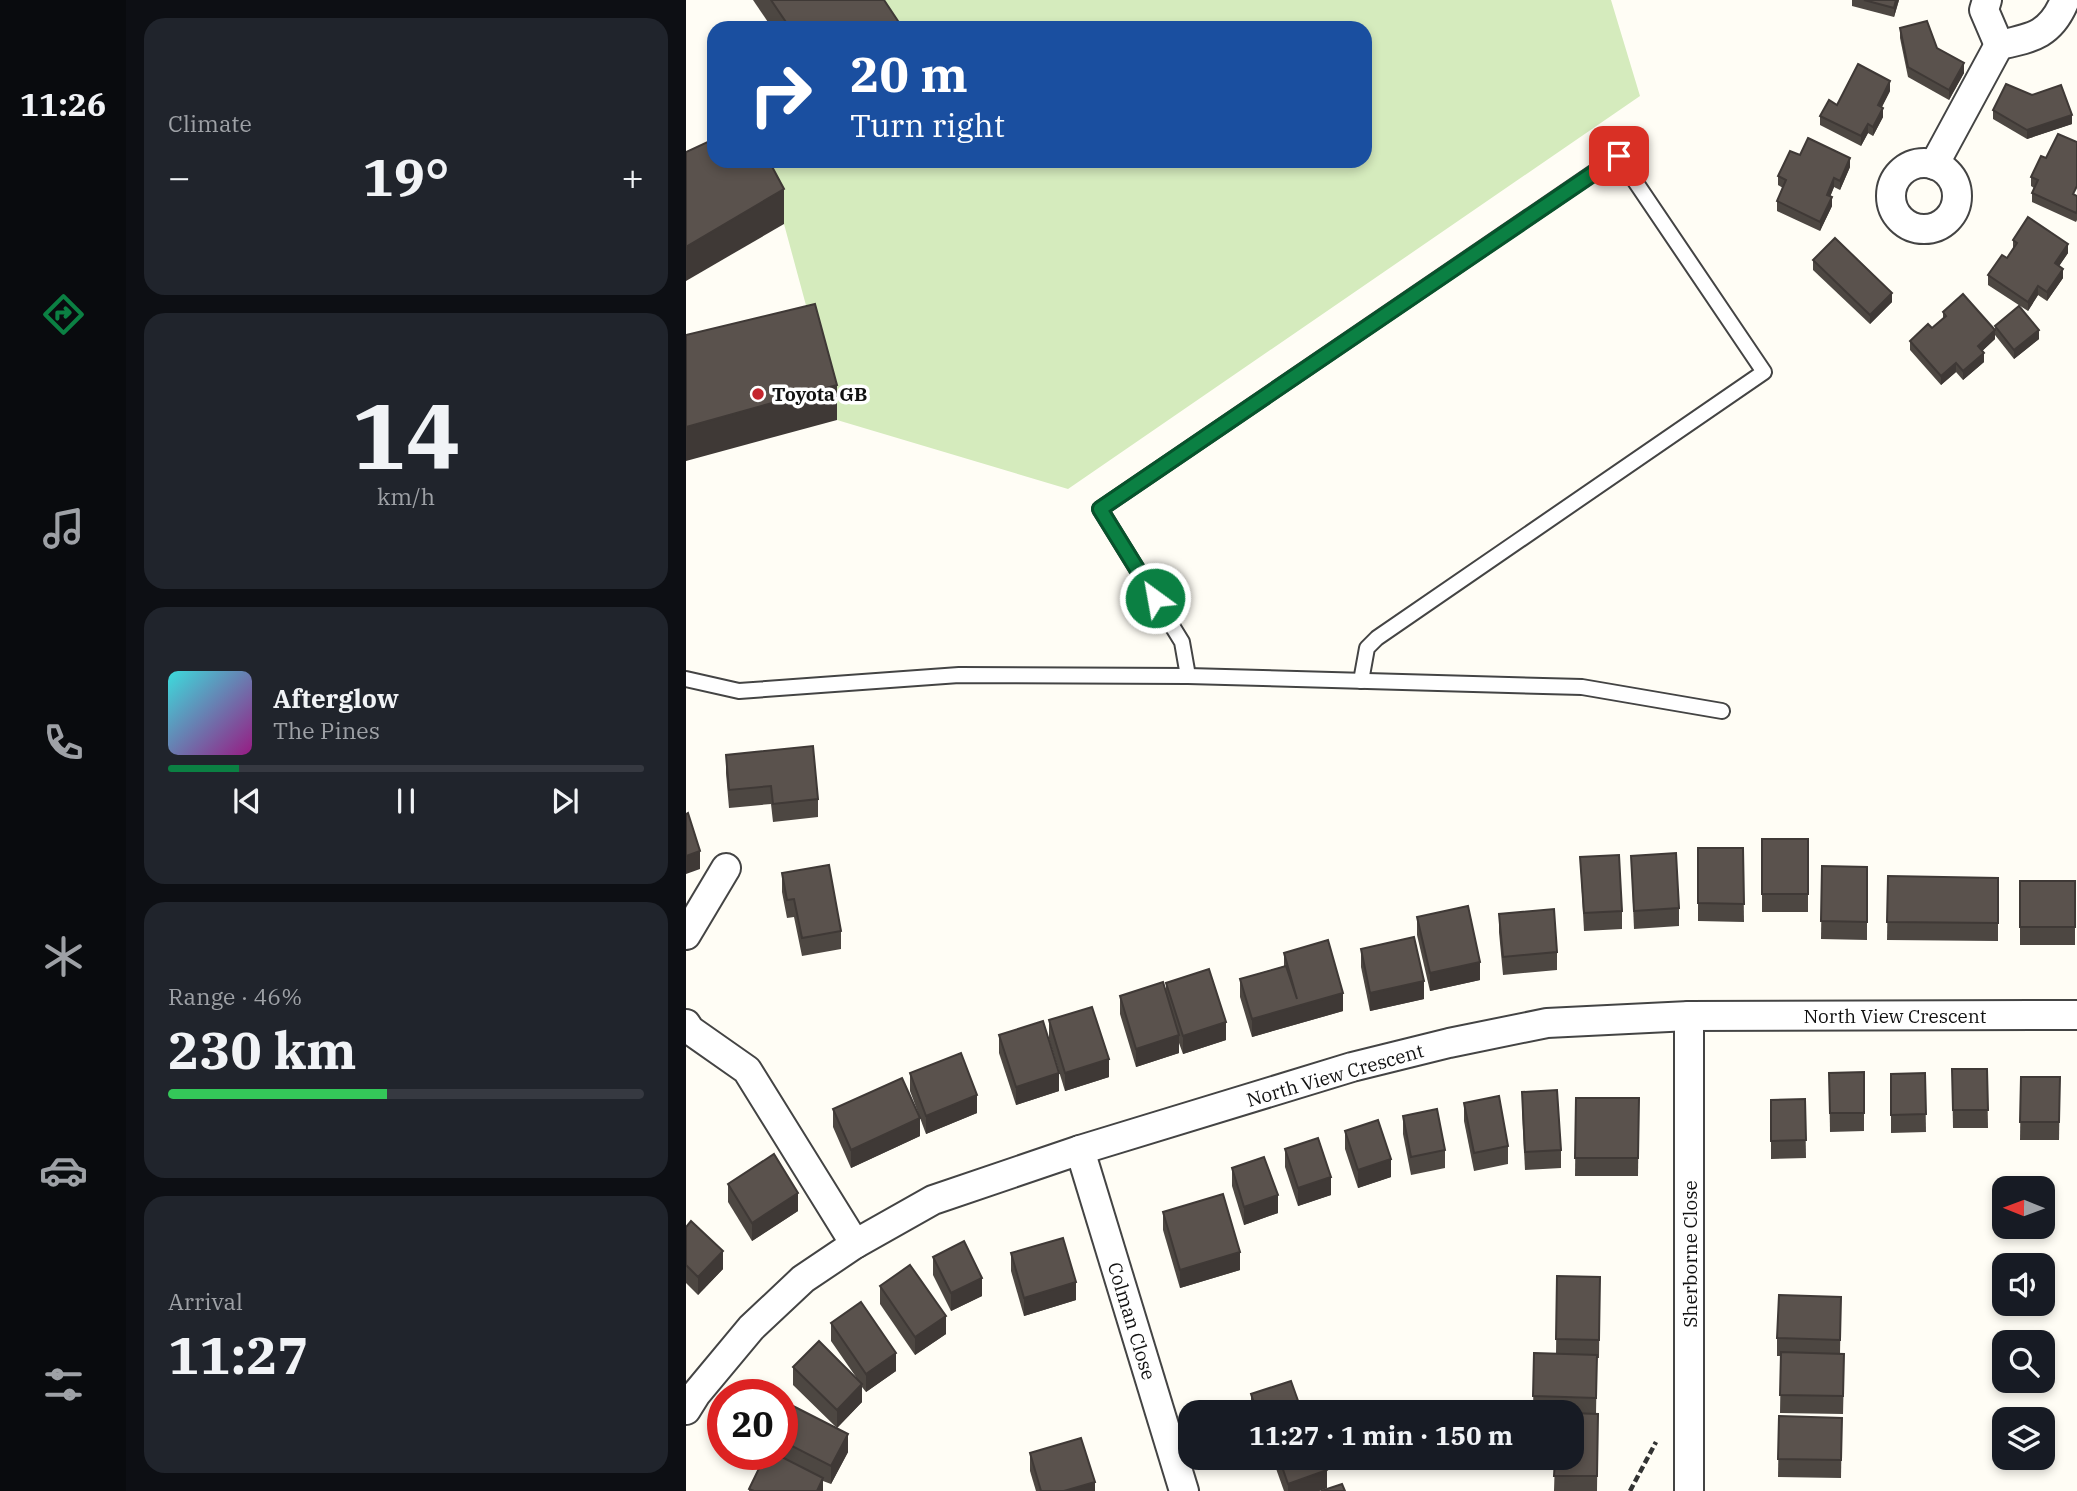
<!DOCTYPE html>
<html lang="en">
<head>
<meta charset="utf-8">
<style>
  body { margin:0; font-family:"IBM Plex Serif",serif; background:#20242c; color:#f1f3f6; height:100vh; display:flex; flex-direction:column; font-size:26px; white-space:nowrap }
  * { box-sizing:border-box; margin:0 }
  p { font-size:23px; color:#9ea1a6 }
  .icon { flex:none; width:38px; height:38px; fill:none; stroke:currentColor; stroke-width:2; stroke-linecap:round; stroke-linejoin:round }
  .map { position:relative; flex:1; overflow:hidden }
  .details { display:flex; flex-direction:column; gap:18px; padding:18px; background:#0d0f14; width:560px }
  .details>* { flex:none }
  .hud { position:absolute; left:21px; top:21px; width:665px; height:147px; border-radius:21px; box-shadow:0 4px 10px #0003; background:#1a4fa0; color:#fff; overflow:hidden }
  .needle { width:46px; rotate:271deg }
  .controls { position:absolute; left:1306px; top:1176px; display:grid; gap:14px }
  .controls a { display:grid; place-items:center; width:63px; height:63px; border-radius:14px; background:#171b24; box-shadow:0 4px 10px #0003; font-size:35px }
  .speed { position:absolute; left:21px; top:1379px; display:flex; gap:14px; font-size:35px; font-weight:700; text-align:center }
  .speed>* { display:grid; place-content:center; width:91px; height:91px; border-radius:50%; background:#171b24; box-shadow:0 4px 10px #0003; line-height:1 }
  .speed .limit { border:10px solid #d22; background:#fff; color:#111 }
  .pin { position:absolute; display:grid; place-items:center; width:60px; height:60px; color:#fff; margin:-30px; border-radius:14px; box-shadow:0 4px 10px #0006 }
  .me { position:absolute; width:77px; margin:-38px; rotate:328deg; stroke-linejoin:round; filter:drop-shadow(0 0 5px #0008) }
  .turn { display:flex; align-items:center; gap:24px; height:147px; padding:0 28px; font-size:32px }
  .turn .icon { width:91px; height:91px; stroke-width:2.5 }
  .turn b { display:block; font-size:49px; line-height:60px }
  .big { font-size:52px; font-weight:700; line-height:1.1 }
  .details .tile { flex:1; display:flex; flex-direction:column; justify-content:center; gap:10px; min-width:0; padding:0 24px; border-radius:21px; background:#20242c }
  .details .dial { align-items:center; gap:0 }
  .dial b { font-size:91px; line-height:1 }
  .song { display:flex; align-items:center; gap:21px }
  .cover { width:84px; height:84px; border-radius:10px; background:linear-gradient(135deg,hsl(180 70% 55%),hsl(310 70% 35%)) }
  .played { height:7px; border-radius:4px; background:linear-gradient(90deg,#0b8043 15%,#363941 15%) }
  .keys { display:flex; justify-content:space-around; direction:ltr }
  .heat { display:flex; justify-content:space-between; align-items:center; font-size:38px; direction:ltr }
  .charge { height:10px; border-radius:5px; background:linear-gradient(90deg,#34c759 46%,#363941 0) }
  .trip { position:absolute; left:492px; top:1400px; width:406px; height:70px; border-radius:21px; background:#171b24; box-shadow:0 4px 10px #0003; font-weight:700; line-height:70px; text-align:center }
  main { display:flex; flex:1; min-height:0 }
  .menu { display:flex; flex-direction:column; width:126px; justify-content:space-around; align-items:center; background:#090b0e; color:#9ea1a6 }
  .menu .icon { width:49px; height:49px }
  .menu .active { color:#0b8043 }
  .menu b { font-size:32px; color:#f1f3f6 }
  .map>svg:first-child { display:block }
  .green { fill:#d5ebbd }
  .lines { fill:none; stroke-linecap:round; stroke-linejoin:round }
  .service-casing { stroke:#444; stroke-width:18 }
  .minor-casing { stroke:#444; stroke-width:32 }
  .path { stroke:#333; stroke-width:4.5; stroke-dasharray:7 3.5; stroke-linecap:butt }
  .service { stroke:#fff; stroke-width:14 }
  .minor { stroke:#fff; stroke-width:28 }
  .wall { fill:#4d4742 }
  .shaded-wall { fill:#3f3936 }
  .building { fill:#5a524d; stroke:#3f3936; stroke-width:2 }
  .route-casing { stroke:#07532c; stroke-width:18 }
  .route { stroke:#0b8043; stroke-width:12 }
  .poi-dot { fill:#c4262e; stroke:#fff; stroke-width:2.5 }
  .labels { text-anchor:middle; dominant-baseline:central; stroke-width:7; stroke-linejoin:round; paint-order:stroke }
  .poi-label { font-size:19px; font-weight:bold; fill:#111; stroke:#fff; text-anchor:start }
  .street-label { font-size:19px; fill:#111; stroke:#fff }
</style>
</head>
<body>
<main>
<nav class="menu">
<b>11:26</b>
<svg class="icon active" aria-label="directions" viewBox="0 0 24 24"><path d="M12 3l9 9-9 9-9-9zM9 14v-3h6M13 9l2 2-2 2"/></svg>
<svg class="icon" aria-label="music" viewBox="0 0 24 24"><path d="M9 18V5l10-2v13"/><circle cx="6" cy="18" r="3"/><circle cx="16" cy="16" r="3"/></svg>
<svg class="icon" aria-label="phone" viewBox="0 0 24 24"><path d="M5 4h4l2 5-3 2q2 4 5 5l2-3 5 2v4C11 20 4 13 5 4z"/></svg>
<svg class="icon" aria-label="climate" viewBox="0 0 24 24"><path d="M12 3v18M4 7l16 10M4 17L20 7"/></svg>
<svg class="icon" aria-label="car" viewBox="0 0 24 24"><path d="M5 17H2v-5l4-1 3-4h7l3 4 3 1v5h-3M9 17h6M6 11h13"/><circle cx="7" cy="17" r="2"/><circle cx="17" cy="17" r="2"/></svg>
<svg class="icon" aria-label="filters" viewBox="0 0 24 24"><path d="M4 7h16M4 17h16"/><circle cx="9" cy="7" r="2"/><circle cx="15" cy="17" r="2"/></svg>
</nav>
<section class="details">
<div class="tile"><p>Climate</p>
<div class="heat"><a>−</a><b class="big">19°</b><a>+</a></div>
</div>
<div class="tile dial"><b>14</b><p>km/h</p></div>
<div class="tile">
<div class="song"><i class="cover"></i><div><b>Afterglow</b><p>The Pines</p></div></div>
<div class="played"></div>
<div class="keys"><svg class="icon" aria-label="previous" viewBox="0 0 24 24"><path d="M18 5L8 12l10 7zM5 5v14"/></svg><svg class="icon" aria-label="pause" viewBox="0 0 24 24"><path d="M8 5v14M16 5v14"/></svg><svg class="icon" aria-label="next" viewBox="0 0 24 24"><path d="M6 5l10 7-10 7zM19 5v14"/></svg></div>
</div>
<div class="tile"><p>Range · 46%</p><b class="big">230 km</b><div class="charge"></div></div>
<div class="tile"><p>Arrival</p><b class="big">11:27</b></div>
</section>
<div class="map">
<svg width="1391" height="1491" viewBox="0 0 1391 1491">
  <rect width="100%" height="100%" fill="#fffdf5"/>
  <polygon class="green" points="180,0 925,0 954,96 382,489 151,420 98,224 65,161 679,161 679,28 199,28"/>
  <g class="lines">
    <defs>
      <g id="service">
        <polyline points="502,676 496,642 414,509 932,156 1078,372 691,638 681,648 675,681"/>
        <polyline points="0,679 53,691 273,675 502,676 896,687 1036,711"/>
      </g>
      <g id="minor">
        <polyline points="1301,0 1298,10 1313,45"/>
        <path d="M1313 45C1346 38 1365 35 1379 0"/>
        <circle cx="1238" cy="196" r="33"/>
        <polyline points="1248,165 1313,45"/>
        <polyline points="0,935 40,868"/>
        <polyline points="0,1024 4,1030 61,1070 169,1244"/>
        <polyline points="394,1150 498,1491"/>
        <polyline points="0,1410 10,1394 65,1328 117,1279 169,1244 247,1200 394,1150 666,1067 763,1043 861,1023 1003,1016 1391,1015"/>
        <polyline points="1003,1491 1003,1016"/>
      </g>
    </defs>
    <use href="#service" class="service-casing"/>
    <use href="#minor" class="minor-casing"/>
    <polyline class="path" points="944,1491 970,1442"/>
    <use href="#service" class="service"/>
    <use href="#minor" class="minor"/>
  </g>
  <g class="wall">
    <polygon points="67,0 198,0 216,28 86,28"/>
    <polygon points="1166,0 1213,0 1208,17 1166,6"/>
    <polygon points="1214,28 1251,48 1278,73 1263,100 1222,77 1214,38"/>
    <polygon points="1204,91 1196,107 1197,117 1187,136 1182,133 1175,146 1134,125 1134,116 1151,105"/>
    <polygon points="1307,110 1386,124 1341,139 1307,119"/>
    <polygon points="1114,155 1164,167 1154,190 1148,187 1144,197 1146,206 1134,231 1091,211 1091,201 1097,188 1092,185 1092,176"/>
    <polygon points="1345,177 1391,196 1391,220 1390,222 1346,202 1346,193 1348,188 1345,186"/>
    <polygon points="1327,240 1382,253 1373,266 1377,278 1361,301 1352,295 1342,311 1302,285 1302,275 1321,258 1327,249"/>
    <polygon points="1127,260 1206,302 1184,324 1127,270"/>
    <polygon points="1257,312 1309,339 1296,351 1298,362 1277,380 1270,372 1255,385 1224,350 1224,341 1246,328 1257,319"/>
    <polygon points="1309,326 1353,339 1328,359 1309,335"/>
    <polygon points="40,755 132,799 132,817 87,822 85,804 43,808 40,773"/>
    <rect x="1076" y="839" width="46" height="73"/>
    <polygon points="1012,848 1057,848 1058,922 1012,921"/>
    <polygon points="945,856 993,908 993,926 948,929"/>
    <polygon points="894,857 936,911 936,929 898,931"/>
    <polygon points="1136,866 1181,867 1181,940 1135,939"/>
    <polygon points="96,873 155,931 155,949 116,956 108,917 101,918 96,892"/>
    <polygon points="1202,876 1312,878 1312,941 1201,940"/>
    <rect x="1334" y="881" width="55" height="64"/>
    <polygon points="813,914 871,952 871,970 817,975 813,932"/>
    <polygon points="731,917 794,980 744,991 731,935"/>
    <polygon points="675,949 738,999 684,1011 675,967"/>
    <polygon points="598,953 657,1011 566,1037 554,997 554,979 598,966"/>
    <polygon points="480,983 540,1040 497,1054 493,1043 493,1053 450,1067 434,1014 434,996 480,991"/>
    <polygon points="363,1020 423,1077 379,1091 363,1039"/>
    <polygon points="313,1035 373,1091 330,1105 313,1053"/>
    <polygon points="1266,1069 1301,1069 1302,1128 1267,1128"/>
    <polygon points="1178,1072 1178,1131 1144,1132 1143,1073"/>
    <polygon points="224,1073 291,1113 240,1134 224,1091"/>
    <polygon points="1239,1073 1240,1132 1205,1133 1205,1074"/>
    <polygon points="1335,1077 1374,1077 1373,1140 1334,1140"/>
    <polygon points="836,1092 875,1150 875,1168 839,1170 836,1110"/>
    <polygon points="890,1098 953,1098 952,1176 889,1176"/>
    <polygon points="1119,1099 1120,1158 1085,1159 1085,1100"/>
    <polygon points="778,1103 822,1146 822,1164 788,1171 778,1121"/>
    <polygon points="147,1109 234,1136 165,1168 147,1127"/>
    <polygon points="717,1116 759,1150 759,1168 725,1175 717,1134"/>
    <polygon points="659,1131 705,1177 672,1188 659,1149"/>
    <polygon points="599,1149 645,1195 612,1206 599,1167"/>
    <polygon points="546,1168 592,1213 558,1225 546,1186"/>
    <polygon points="42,1184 112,1211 66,1241 42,1202"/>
    <polygon points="477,1212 554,1270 494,1288 477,1230"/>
    <polygon points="0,1227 37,1269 12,1295 0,1283"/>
    <polygon points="325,1253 390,1300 338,1316 325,1271"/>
    <polygon points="247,1257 296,1296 265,1311 247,1275"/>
    <polygon points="871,1276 914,1277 913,1358 911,1358 910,1414 912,1414 911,1491 868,1491 869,1458 886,1458 886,1412 847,1412 848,1353 870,1354"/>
    <polygon points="194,1286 260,1334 229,1355 194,1304"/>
    <polygon points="1155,1297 1154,1354 1158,1372 1157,1414 1094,1413 1095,1356 1091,1356 1091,1338"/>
    <polygon points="145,1323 210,1371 180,1392 176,1387 176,1402 151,1428 107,1385 107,1367 170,1377 145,1341"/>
    <polygon points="565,1394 616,1412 565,1412"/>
    <polygon points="1093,1416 1156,1418 1155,1478 1092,1477"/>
    <polygon points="96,1426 162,1452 145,1484 137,1481 137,1491 63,1491 63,1489 80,1454 96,1454"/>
    <polygon points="344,1453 409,1491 350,1491 344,1471"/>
    <polygon points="588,1458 637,1458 641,1488 633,1491 598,1491 588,1463"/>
  </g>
  <g class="shaded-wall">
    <polygon points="1210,0 1213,0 1208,17 1208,8"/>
    <polygon points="1278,63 1278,73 1263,100 1263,90"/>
    <polygon points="1204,81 1204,91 1192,114 1192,105"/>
    <polygon points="1197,108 1197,117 1187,136 1187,127"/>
    <polygon points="1386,115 1386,124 1341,139 1341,130"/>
    <polygon points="1182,124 1182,133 1175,146 1175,136"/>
    <polygon points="1164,158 1164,167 1154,190 1154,181"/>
    <polygon points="1148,178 1148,187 1141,204 1141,195"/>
    <polygon points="98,189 98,224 0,281 0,247"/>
    <polygon points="1146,197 1146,206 1134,231 1134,222"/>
    <polygon points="1382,244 1382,253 1369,272 1369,263"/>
    <polygon points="1377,269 1377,278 1361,301 1361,292"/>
    <polygon points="1352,286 1352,295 1342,311 1342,302"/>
    <polygon points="1206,293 1206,302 1184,324 1184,315"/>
    <polygon points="1309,330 1309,339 1292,355 1292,346"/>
    <polygon points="1353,330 1353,339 1328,359 1328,350"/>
    <polygon points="1298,353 1298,362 1277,380 1277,371"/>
    <polygon points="1270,363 1270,372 1255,385 1255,376"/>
    <polygon points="151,385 151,420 0,461 0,427"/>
    <polygon points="14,851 14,869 0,874 0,856"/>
    <polygon points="794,962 794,980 744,991 744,973"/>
    <polygon points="738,981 738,999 684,1011 684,993"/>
    <polygon points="657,993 657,1011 566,1037 566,1019"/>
    <polygon points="540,1022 540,1040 497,1054 497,1036"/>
    <polygon points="493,1035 493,1053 450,1067 450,1049"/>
    <polygon points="423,1059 423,1077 379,1091 379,1073"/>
    <polygon points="373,1073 373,1091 330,1105 330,1087"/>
    <polygon points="291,1095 291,1113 240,1134 240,1116"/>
    <polygon points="234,1118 234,1136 165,1168 165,1150"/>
    <polygon points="705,1159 705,1177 672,1188 672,1170"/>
    <polygon points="645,1177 645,1195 612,1206 612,1188"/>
    <polygon points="112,1193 112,1211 66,1241 66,1223"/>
    <polygon points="592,1195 592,1213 558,1225 558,1207"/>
    <polygon points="37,1251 37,1269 12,1295 12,1277"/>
    <polygon points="554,1252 554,1270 494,1288 494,1270"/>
    <polygon points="296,1278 296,1296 265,1311 265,1293"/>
    <polygon points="390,1282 390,1300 338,1316 338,1298"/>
    <polygon points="260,1316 260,1334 229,1355 229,1337"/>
    <polygon points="210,1353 210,1371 180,1392 180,1374"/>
    <polygon points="176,1384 176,1402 151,1428 151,1410"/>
    <polygon points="162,1434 162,1452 145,1484 145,1466"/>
    <polygon points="641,1470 641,1488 633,1491 602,1491 602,1484"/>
    <polygon points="137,1478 137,1491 131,1491"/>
    <polygon points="409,1482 409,1491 378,1491"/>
  </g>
  <g class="building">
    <polygon points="85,0 198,0 216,27 104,28"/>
    <polygon points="1178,0 1210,0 1208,8"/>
    <polygon points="1241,21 1251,48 1278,63 1263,90 1222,67 1214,28"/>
    <polygon points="1172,64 1204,81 1192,105 1197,108 1187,127 1182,124 1175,136 1134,116 1143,100 1151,105"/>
    <polygon points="1320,84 1346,95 1375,85 1386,115 1341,130 1307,110"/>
    <polygon points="1372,134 1391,142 1391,186 1387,194 1391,196 1391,211 1390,213 1346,193 1352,180 1345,177 1355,156 1360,158"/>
    <polygon points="1122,138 1164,158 1154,181 1148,178 1141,195 1146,197 1134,222 1091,201 1100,180 1092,176 1104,151 1114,155"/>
    <polygon points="28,139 28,161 83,161 98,189 0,247 0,152"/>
    <polygon points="1342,217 1382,244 1369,263 1377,269 1361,292 1352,286 1342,302 1302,275 1316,255 1321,258 1331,243 1327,240"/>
    <polygon points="1149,238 1206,293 1184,315 1127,260"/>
    <polygon points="1277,294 1309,330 1292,346 1298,353 1277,371 1270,363 1255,376 1224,341 1242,324 1246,328 1260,316 1257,312"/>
    <polygon points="129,304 151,385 0,427 0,335"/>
    <polygon points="1333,306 1353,330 1328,350 1309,326"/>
    <polygon points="127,746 132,799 87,804 85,786 43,790 40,755"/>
    <polygon points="2,813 14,851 0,856 0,814"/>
    <rect x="1076" y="839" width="46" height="55"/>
    <polygon points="1012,848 1057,848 1058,904 1012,903"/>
    <polygon points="990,853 993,908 948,911 945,856"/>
    <polygon points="933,855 936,911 898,913 894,857"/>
    <polygon points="143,865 155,931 116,938 108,899 101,900 96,873"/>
    <polygon points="1136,866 1181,867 1181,922 1135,921"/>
    <polygon points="1202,876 1312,878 1312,923 1201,922"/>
    <rect x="1334" y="881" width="55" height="46"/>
    <polygon points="782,906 794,962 744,973 731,917"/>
    <polygon points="868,909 871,952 817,957 813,914"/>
    <polygon points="728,937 738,981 684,993 675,949"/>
    <polygon points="642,940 657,993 566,1019 554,979 600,966 611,999 598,953"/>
    <polygon points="523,969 540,1022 497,1036 480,983"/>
    <polygon points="477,982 493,1035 450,1049 434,996"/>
    <polygon points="406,1007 423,1059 379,1073 363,1020"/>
    <polygon points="357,1021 373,1073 330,1087 313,1035"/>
    <polygon points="275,1053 291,1095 240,1116 224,1073"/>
    <polygon points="1266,1069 1301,1069 1302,1110 1267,1110"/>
    <polygon points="1178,1072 1178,1113 1144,1113 1143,1073"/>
    <polygon points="1239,1073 1240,1114 1205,1115 1205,1074"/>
    <polygon points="1335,1077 1374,1077 1373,1122 1334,1122"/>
    <polygon points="216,1078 234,1118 165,1150 147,1109"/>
    <polygon points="871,1090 875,1150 839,1152 836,1092"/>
    <polygon points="813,1096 822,1146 788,1153 778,1103"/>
    <polygon points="890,1098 953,1098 952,1158 889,1158"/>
    <polygon points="1119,1099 1120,1140 1085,1141 1085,1100"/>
    <polygon points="751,1109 759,1150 725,1157 717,1116"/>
    <polygon points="692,1120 705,1159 672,1170 659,1131"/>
    <polygon points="632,1138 645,1177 612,1188 599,1149"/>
    <polygon points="88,1154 112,1193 66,1223 42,1184"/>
    <polygon points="578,1157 592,1195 558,1207 546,1168"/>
    <polygon points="537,1194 554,1252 494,1270 477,1212"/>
    <polygon points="5,1221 37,1251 12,1277 0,1265 0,1227"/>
    <polygon points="377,1238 390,1282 338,1298 325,1253"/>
    <polygon points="278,1241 296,1278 265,1293 247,1257"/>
    <polygon points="224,1265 260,1316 229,1337 194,1286"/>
    <polygon points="871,1276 914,1277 913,1340 870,1339"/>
    <polygon points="1093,1295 1155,1297 1154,1340 1091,1338"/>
    <polygon points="175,1302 210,1353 180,1374 145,1323"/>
    <polygon points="133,1341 176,1384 151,1410 107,1367"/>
    <polygon points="1095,1352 1158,1354 1157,1396 1094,1395"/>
    <polygon points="848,1353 911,1355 910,1398 847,1396"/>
    <polygon points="605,1381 616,1412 571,1412 565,1394"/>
    <polygon points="107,1406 162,1434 145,1466 96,1441 96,1426"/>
    <polygon points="886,1413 912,1414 911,1476 868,1476 869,1458 886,1458"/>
    <polygon points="1093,1416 1156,1418 1155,1460 1092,1459"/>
    <polygon points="395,1438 409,1482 378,1491 355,1491 344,1453"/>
    <polygon points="80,1454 90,1454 137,1478 131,1491 68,1491 63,1489"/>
    <polygon points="593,1458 637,1458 641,1470 602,1484"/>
    <polygon points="656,1484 659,1491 635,1491"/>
  </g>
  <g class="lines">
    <defs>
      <polyline id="route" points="469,598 414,509 933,156"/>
    </defs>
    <use href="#route" class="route-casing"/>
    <use href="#route" class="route"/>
  </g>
  <circle class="poi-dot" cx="72" cy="394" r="7"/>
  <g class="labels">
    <g class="poi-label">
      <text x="86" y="394">Toyota GB</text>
    </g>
    <g class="street-label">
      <text x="1209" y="1016">North View Crescent</text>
      <text transform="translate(649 1075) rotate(-16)">North View Crescent</text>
      <text transform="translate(1004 1254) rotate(-90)">Sherborne Close</text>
      <text transform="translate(446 1321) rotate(73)">Colman Close</text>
    </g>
  </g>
</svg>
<div class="controls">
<a><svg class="needle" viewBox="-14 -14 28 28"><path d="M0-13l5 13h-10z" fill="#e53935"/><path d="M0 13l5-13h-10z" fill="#9ea1a6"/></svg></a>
<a><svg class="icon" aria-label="sound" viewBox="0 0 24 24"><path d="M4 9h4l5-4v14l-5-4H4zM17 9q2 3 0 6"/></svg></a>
<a><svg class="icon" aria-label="search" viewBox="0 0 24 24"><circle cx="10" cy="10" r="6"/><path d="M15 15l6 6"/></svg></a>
<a><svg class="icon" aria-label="layers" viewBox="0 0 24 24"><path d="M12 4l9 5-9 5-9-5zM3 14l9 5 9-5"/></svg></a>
</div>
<div class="speed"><div class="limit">20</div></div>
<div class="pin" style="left:933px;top:156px;background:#d93025"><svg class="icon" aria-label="arrive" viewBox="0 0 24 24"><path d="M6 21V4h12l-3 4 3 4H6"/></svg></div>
<svg class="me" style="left:469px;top:598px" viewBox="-20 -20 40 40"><circle r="17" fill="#0b8043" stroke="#fff" stroke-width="3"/><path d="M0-11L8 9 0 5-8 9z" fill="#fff"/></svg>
<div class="trip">11:27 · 1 min · 150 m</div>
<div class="hud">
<div class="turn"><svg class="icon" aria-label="right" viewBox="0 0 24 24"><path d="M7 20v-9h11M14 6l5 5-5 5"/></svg><div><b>20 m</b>Turn right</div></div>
</div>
</div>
</main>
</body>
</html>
